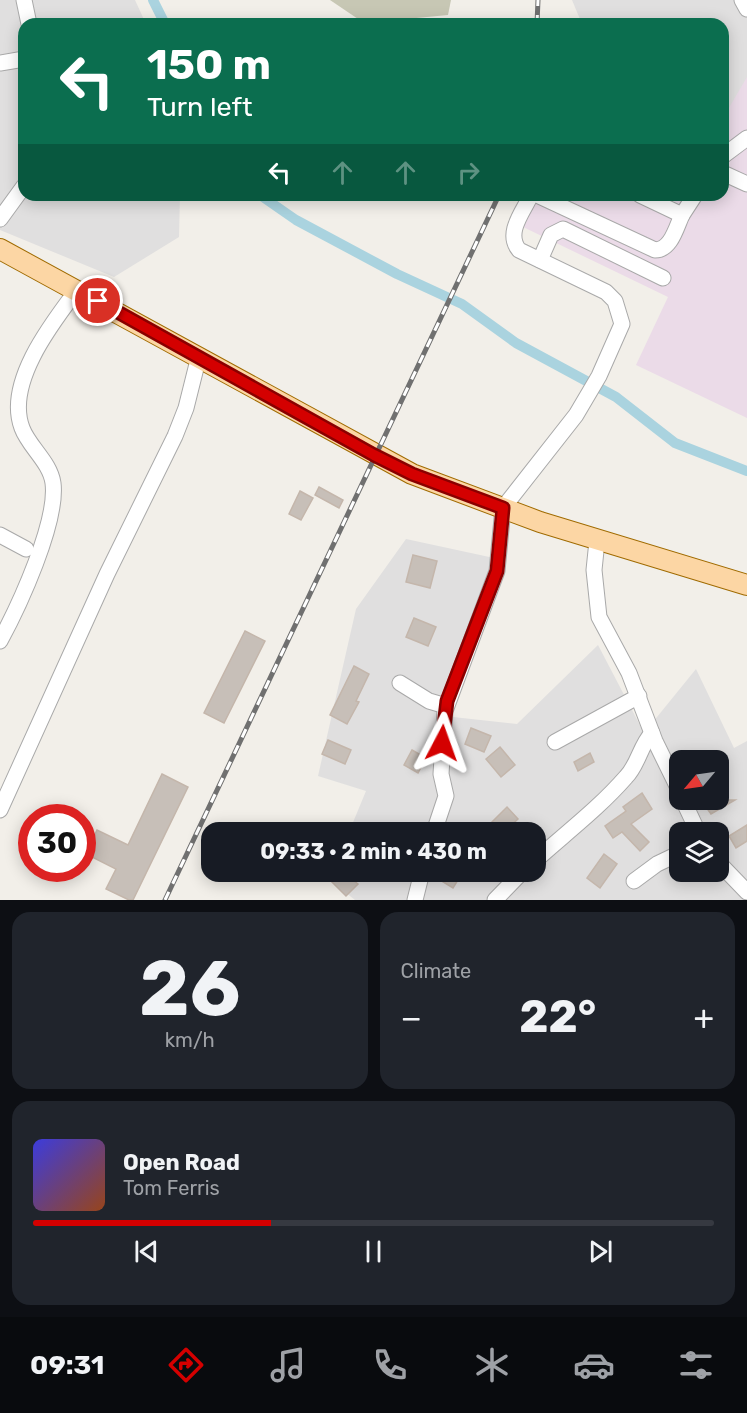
<!DOCTYPE html>
<html lang="en">
<head>
<meta charset="utf-8">
<style>
  body { margin:0; font-family:Rubik,sans-serif; background:#20242c; color:#f1f3f6; height:100vh; display:flex; flex-direction:column; font-size:22px; white-space:nowrap }
  * { box-sizing:border-box; margin:0 }
  p { font-size:20px; color:#9ea1a6 }
  .icon { flex:none; width:33px; height:33px; fill:none; stroke:currentColor; stroke-width:2; stroke-linecap:round; stroke-linejoin:round }
  .map { position:relative; height:900px; overflow:hidden }
  .details { display:flex; flex-direction:column; gap:12px; padding:12px; background:#0d0f14; flex:1 }
  .details>* { flex:none }
  .banner { position:absolute; left:18px; top:18px; width:711px; height:183px; border-radius:18px; box-shadow:0 3px 15px #0003; background:#0b6e4f; color:#fff; overflow:hidden }
  .needle { width:39px; rotate:241deg }
  .fabs { position:absolute; left:669px; top:750px; display:grid; gap:12px }
  .fabs a { display:grid; place-items:center; width:60px; height:60px; border-radius:12px; background:#171b24; box-shadow:0 3px 15px #0003; font-size:30px }
  .speed { position:absolute; left:18px; top:804px; display:flex; gap:12px; font-size:30px; font-weight:700; text-align:center }
  .speed>* { display:grid; place-content:center; width:78px; height:78px; border-radius:50%; background:#171b24; box-shadow:0 3px 15px #0003; line-height:1 }
  .speed .limit { border:9px solid #d22; background:#fff; color:#111 }
  .pin { position:absolute; display:grid; place-items:center; width:51px; height:51px; color:#fff; margin:-26px; border:3px solid #fff; border-radius:50%; box-shadow:0 2px 6px #0007 }
  .me { position:absolute; width:66px; margin:-33px; rotate:4deg; stroke-linejoin:round; filter:drop-shadow(0 0 4px #0008) }
  .turn { display:flex; align-items:center; gap:21px; height:126px; padding:0 30px; font-size:27px }
  .turn .icon { width:78px; height:78px; stroke-width:2.5 }
  .turn b { display:block; font-size:42px; line-height:51px }
  .lanes { display:flex; align-items:center; height:57px; padding:0 30px; background:#0003; justify-content:center; gap:30px; direction:ltr }
  .lanes .off { opacity:.35 }
  .big { font-size:45px; font-weight:700; line-height:1.1 }
  .details .tile { flex:1; display:flex; flex-direction:column; justify-content:center; gap:9px; min-width:0; padding:0 21px; border-radius:18px; background:#20242c }
  .details .dial { align-items:center; gap:0 }
  .dial b { font-size:78px; line-height:1 }
  .song { display:flex; align-items:center; gap:18px }
  .cover { width:72px; height:72px; border-radius:9px; background:linear-gradient(135deg,hsl(240 70% 55%),hsl(20 70% 35%)) }
  .played { height:6px; border-radius:3px; background:linear-gradient(90deg,#d40000 35%,#363941 35%) }
  .keys { display:flex; justify-content:space-around; direction:ltr }
  .heat { display:flex; justify-content:space-between; align-items:center; font-size:33px; direction:ltr }
  .details .tiles { flex:1; display:grid; gap:12px; grid-template-columns:1fr 1fr }
  .tile:last-child { grid-column:span 2 }
  .trip { position:absolute; left:201px; top:822px; width:345px; height:60px; border-radius:18px; background:#171b24; box-shadow:0 3px 15px #0003; font-weight:700; line-height:60px; text-align:center }
  .dock { display:flex; height:96px; justify-content:space-around; align-items:center; background:#090b0e; color:#9ea1a6 }
  .dock .icon { width:42px; height:42px }
  .dock .active { color:#d40000 }
  .dock b { font-size:27px; color:#f1f3f6 }
  .map>svg:first-child { display:block }
  .residential { fill:#e0dfdf; fill-rule:evenodd }
  .industrial { fill:#ebdbe8 }
  .construction { fill:#c7c7b4 }
  .lines { fill:none; stroke-linecap:round; stroke-linejoin:round }
  .canal { stroke:#aad3df; stroke-width:10 }
  .building { fill:#c7bfb8; stroke:#c4b6ab; stroke-width:1.5 }
  .minor-casing { stroke:#a9a9a9; stroke-width:17 }
  .major-casing { stroke:#a06b00; stroke-width:22 }
  .minor { stroke:#fff; stroke-width:15 }
  .major { stroke:#fcd6a4; stroke-width:20 }
  .rail-casing { stroke:#707070; stroke-width:5 }
  .rail { stroke:#fff; stroke-width:3; stroke-dasharray:9; stroke-linecap:butt }
  .route-casing { stroke:#8a0000; stroke-width:15 }
  .route { stroke:#d40000; stroke-width:10 }
</style>
</head>
<body>
<div class="map">
<svg width="747" height="900" viewBox="0 0 747 900">
  <rect width="100%" height="100%" fill="#f2efe9"/>
  <g class="residential">
    <polygon points="0,0 135,0 146,24 24,24 24,195 180,195 179,237 114,277 0,230"/>
    <polygon points="572,0 747,0 747,104 723,110 723,24 582,24"/>
    <path d="M406 539 494 558 444 716 517 724 598 645 644 733 696 669 734 748 747 741V900H355L330 880 334 872H536V832H349L366 791 318 776 356 609ZM680 760H718V800H680ZM680 832H718V872H680Z"/>
  </g>
  <polygon class="industrial" points="747,77 747,418 636,365 668,297 521,226 536,195 659,195 674,202 678,195 723,195 723,118"/>
  <polygon class="construction" points="330,0 451,0 448,15 364,23"/>
  <g class="lines">
    <g class="canal">
      <polyline points="153,0 165,24"/>
      <polyline points="260,195 296,220 397,274 462,304 516,343 616,397 675,443 747,471"/>
    </g>
  </g>
  <g class="building">
    <polygon points="319,487 343,500 339,508 315,495"/>
    <polygon points="300,491 313,498 301,520 289,514"/>
    <polygon points="413,555 437,561 430,588 406,582"/>
    <polygon points="414,618 436,627 428,646 406,637"/>
    <polygon points="245,631 265,641 224,723 204,713"/>
    <polygon points="354,666 369,674 356,701 359,702 347,724 330,715"/>
    <polygon points="471,728 491,736 484,752 465,744"/>
    <polygon points="328,740 351,750 345,764 322,754"/>
    <polygon points="500,747 515,765 501,777 486,759"/>
    <polygon points="412,750 426,758 418,773 404,765"/>
    <polygon points="590,753 594,762 578,771 574,762"/>
    <polygon points="162,774 188,787 133,900 129,900 106,889 116,869 86,854 97,830 128,845"/>
    <polygon points="718,785 727,800 735,800 711,814 701,800 718,800"/>
    <polygon points="642,793 652,809 631,824 649,842 640,851 622,832 613,838 605,826 626,811 623,807"/>
    <polygon points="507,807 518,819 504,832 495,832 488,826"/>
    <polygon points="747,825 747,841 736,848 729,836"/>
    <polygon points="604,854 617,864 600,888 587,878"/>
    <polygon points="343,872 358,884 346,896 332,882"/>
    <polygon points="446,872 463,872 453,888 440,880"/>
  </g>
  <g class="lines">
    <defs>
      <g id="minor">
        <polyline points="24,0 29,24"/>
        <polyline points="742,0 747,9"/>
        <polyline points="0,63 24,59"/>
        <polyline points="723,156 747,138"/>
        <polyline points="723,173 747,184"/>
        <path d="M537 195 655 250C671 250 676 228 682 215"/>
        <polyline points="640,195 682,215 695,195"/>
        <polyline points="0,219 24,186"/>
        <polyline points="540,260 551,235 563,229 663,278"/>
        <polyline points="0,535 26,549"/>
        <polyline points="597,541 594,570 599,617 629,673 655,741 680,792"/>
        <path d="M0 641C19 606 58 522 53 483 50 462 29 447 22 428 5 383 52 323 77 290"/>
        <polyline points="400,683 429,701 446,706"/>
        <polyline points="555,742 639,696"/>
        <polyline points="683,800 698,832"/>
        <polyline points="0,810 107,574 175,436 186,408 199,356"/>
        <path d="M434 832 446 796 441 774 445 711 497 571 503 508 576 415 599 376 622 324 615 301 606 292 519 250C505 233 523 212 531 195"/>
        <path d="M536 860C566 833 599 808 626 777 638 765 640 746 652 733"/>
        <polyline points="718,862 747,892"/>
        <polyline points="634,881 657,864 680,853"/>
        <polyline points="415,900 422,872"/>
        <polyline points="495,900 522,872"/>
      </g>
      <polyline id="major" points="0,249 412,474 540,522 747,585"/>
    </defs>
    <use href="#minor" class="minor-casing"/>
    <use href="#major" class="major-casing"/>
    <use href="#minor" class="minor"/>
    <use href="#major" class="major"/>
    <defs>
      <g id="rail">
        <polyline points="537,24 538,0"/>
        <polyline points="165,900 499,195"/>
      </g>
    </defs>
    <use href="#rail" class="rail-casing"/>
    <use href="#rail" class="rail"/>
  </g>
  <g class="lines">
    <defs>
      <polyline id="route" points="98,301 374,455 412,474 503,508 497,571 447,701 442,743"/>
    </defs>
    <use href="#route" class="route-casing"/>
    <use href="#route" class="route"/>
  </g>
</svg>
<div class="fabs">
<a><svg class="needle" viewBox="-14 -14 28 28"><path d="M0-13l5 13h-10z" fill="#e53935"/><path d="M0 13l5-13h-10z" fill="#9ea1a6"/></svg></a>
<a><svg class="icon" aria-label="layers" viewBox="0 0 24 24"><path d="M12 4l9 5-9 5-9-5zM3 14l9 5 9-5"/></svg></a>
</div>
<div class="speed"><div class="limit">30</div></div>
<div class="pin" style="left:98px;top:301px;background:#d93025"><svg class="icon" aria-label="arrive" viewBox="0 0 24 24"><path d="M6 21V4h12l-3 4 3 4H6"/></svg></div>
<svg class="me" style="left:442px;top:743px" viewBox="-20 -20 40 40"><path d="M0-17L14 15 0 8-14 15z" fill="#d40000" stroke="#fff" stroke-width="4"/></svg>
<div class="trip">09:33 · 2 min · 430 m</div>
<div class="banner">
<div class="turn"><svg class="icon" aria-label="left" viewBox="0 0 24 24"><path d="M17 20v-9H6M10 6l-5 5 5 5"/></svg><div><b>150 m</b>Turn left</div></div>
<div class="lanes"><svg class="icon" aria-label="left" viewBox="0 0 24 24"><path d="M17 20v-9H6M10 6l-5 5 5 5"/></svg><svg class="icon off" aria-label="ahead" viewBox="0 0 24 24"><path d="M12 20V5M6 11l6-6 6 6"/></svg><svg class="icon off" aria-label="ahead" viewBox="0 0 24 24"><path d="M12 20V5M6 11l6-6 6 6"/></svg><svg class="icon off" aria-label="right" viewBox="0 0 24 24"><path d="M7 20v-9h11M14 6l5 5-5 5"/></svg></div>
</div>
</div>
<section class="details">
<div class="tiles">
<div class="tile dial"><b>26</b><p>km/h</p></div>
<div class="tile"><p>Climate</p>
<div class="heat"><a>−</a><b class="big">22°</b><a>+</a></div>
</div>
<div class="tile">
<div class="song"><i class="cover"></i><div><b>Open Road</b><p>Tom Ferris</p></div></div>
<div class="played"></div>
<div class="keys"><svg class="icon" aria-label="previous" viewBox="0 0 24 24"><path d="M18 5L8 12l10 7zM5 5v14"/></svg><svg class="icon" aria-label="pause" viewBox="0 0 24 24"><path d="M8 5v14M16 5v14"/></svg><svg class="icon" aria-label="next" viewBox="0 0 24 24"><path d="M6 5l10 7-10 7zM19 5v14"/></svg></div>
</div>
</div>
</section>
<nav class="dock">
<b>09:31</b>
<svg class="icon active" aria-label="directions" viewBox="0 0 24 24"><path d="M12 3l9 9-9 9-9-9zM9 14v-3h6M13 9l2 2-2 2"/></svg>
<svg class="icon" aria-label="music" viewBox="0 0 24 24"><path d="M9 18V5l10-2v13"/><circle cx="6" cy="18" r="3"/><circle cx="16" cy="16" r="3"/></svg>
<svg class="icon" aria-label="phone" viewBox="0 0 24 24"><path d="M5 4h4l2 5-3 2q2 4 5 5l2-3 5 2v4C11 20 4 13 5 4z"/></svg>
<svg class="icon" aria-label="climate" viewBox="0 0 24 24"><path d="M12 3v18M4 7l16 10M4 17L20 7"/></svg>
<svg class="icon" aria-label="car" viewBox="0 0 24 24"><path d="M5 17H2v-5l4-1 3-4h7l3 4 3 1v5h-3M9 17h6M6 11h13"/><circle cx="7" cy="17" r="2"/><circle cx="17" cy="17" r="2"/></svg>
<svg class="icon" aria-label="filters" viewBox="0 0 24 24"><path d="M4 7h16M4 17h16"/><circle cx="9" cy="7" r="2"/><circle cx="15" cy="17" r="2"/></svg>
</nav>
</body>
</html>
